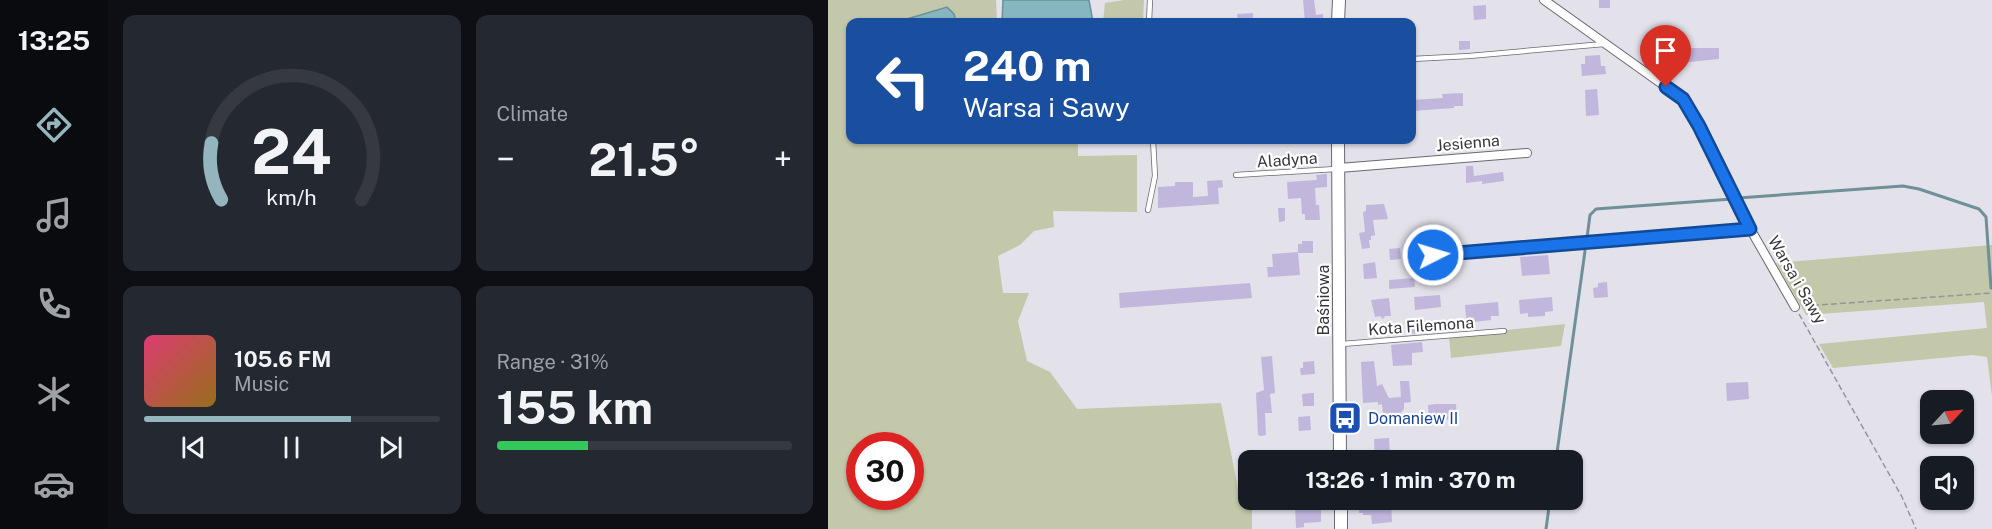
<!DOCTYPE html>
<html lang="en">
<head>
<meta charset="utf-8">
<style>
  body { margin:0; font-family:"Public Sans",sans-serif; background:#242831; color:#f1f3f6; height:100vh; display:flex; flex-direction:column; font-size:22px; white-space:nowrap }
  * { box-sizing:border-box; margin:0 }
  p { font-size:20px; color:#9ea1a6 }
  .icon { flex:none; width:33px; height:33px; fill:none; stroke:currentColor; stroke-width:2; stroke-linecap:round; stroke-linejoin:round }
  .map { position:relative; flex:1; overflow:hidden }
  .sheet { display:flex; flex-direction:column; gap:15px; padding:15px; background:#0d0f14; width:720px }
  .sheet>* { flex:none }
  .top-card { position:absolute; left:18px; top:18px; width:570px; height:126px; border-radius:12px; box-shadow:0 2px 4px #0004; background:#1a4fa0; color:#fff; overflow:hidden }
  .needle { width:39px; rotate:64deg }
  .tools { position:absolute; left:1092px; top:390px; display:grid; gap:12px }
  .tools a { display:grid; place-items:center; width:54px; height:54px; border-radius:12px; background:#171b24; box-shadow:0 2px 4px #0004; font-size:30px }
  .speed { position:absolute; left:18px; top:432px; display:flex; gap:12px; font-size:30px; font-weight:700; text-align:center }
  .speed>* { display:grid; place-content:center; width:78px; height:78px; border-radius:50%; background:#171b24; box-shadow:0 2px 4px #0004; line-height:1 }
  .speed .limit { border:9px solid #d22; background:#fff; color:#111 }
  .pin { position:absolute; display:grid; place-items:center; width:51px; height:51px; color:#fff; margin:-62px -26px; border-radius:50% 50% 50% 0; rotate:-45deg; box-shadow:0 0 6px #0007 }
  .pin .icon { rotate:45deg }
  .me { position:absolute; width:66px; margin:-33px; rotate:85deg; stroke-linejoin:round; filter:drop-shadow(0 0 4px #0008) }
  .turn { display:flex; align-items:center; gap:21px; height:126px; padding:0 18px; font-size:27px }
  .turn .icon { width:78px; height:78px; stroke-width:2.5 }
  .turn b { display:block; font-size:42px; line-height:51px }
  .big { font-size:45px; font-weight:700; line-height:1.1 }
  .sheet .card { flex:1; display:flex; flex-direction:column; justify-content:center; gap:9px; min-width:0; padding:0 21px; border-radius:12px; background:#242831 }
  .sheet .dial { align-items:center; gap:0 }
  .dial svg { height:156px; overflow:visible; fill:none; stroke:#363941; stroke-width:7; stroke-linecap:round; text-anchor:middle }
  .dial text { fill:#f1f3f6; stroke:none }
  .song { display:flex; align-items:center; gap:18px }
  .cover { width:72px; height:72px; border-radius:9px; background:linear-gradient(135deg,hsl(340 70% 55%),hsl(40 70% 35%)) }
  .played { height:6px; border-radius:3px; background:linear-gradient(90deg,#94b5bd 70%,#363941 70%) }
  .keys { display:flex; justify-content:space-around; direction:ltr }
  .heat { display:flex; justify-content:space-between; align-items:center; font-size:33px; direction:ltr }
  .charge { height:9px; border-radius:4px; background:linear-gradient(90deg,#34c759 31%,#363941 0) }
  .sheet .tiles { flex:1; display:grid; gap:15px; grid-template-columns:repeat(2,1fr) }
  .trip { position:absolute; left:410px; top:450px; width:345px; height:60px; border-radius:12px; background:#171b24; box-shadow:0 2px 4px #0004; font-weight:700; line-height:60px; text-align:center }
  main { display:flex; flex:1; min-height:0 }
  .dock { display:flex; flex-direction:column; width:108px; justify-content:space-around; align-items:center; background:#090b0e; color:#9ea1a6 }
  .dock .icon { width:42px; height:42px }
  .dock .on { color:#94b5bd }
  .dock b { font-size:27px; color:#f1f3f6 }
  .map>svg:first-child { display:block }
  .green { fill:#c3c8ab; fill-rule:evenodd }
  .water { fill:#86b7c0; stroke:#6e9098; stroke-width:1.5 }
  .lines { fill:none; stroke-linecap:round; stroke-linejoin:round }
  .stream { stroke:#6e9098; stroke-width:3 }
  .building { fill:#c1b7dd }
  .lane-casing { stroke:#6a6870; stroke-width:6 }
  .street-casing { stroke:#6a6870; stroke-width:10 }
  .secondary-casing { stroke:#6a6870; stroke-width:14 }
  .path { stroke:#95949b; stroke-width:1.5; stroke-dasharray:6 3; stroke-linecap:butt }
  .lane { stroke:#fff; stroke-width:4.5 }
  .street { stroke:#fff; stroke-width:8 }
  .secondary { stroke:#fff; stroke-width:12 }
  .route-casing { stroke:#114b97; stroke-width:15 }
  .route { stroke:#1a73e8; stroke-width:10 }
  .labels { text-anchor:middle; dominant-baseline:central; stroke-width:4.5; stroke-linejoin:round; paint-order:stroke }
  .street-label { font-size:16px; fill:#37363a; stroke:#fff }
  .transit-label { font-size:16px; fill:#164399; stroke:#fff; text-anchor:start }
</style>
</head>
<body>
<main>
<nav class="dock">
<b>13:25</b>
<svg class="icon on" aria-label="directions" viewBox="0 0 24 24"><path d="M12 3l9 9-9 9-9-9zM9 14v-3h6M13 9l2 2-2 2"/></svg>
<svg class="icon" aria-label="music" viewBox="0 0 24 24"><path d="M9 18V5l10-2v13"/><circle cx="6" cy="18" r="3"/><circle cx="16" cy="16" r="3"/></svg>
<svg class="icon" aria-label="phone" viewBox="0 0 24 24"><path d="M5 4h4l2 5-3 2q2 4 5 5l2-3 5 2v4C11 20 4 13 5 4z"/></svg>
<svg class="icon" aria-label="climate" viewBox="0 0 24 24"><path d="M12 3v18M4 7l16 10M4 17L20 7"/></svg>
<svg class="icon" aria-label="car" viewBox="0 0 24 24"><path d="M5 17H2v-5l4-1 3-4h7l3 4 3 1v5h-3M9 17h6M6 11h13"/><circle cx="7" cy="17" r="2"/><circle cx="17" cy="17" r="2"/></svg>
</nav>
<section class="sheet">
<div class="tiles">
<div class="card dial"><svg viewBox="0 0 100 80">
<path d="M14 69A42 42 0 1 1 86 69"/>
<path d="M14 69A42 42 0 0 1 9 40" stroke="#94b5bd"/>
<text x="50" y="56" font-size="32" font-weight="700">24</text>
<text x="50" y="72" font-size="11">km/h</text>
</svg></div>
<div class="card"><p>Climate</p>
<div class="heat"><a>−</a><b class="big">21.5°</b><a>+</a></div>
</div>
<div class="card">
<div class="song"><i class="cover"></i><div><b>105.6 FM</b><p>Music</p></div></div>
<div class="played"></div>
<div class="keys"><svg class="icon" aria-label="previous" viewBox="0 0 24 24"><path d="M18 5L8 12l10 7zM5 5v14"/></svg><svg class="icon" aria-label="pause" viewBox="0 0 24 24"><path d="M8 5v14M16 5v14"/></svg><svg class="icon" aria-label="next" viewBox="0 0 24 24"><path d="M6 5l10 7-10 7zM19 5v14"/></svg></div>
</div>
<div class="card"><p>Range · 31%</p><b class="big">155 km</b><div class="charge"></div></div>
</div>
</section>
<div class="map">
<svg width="1164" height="529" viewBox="0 0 1164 529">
  <rect width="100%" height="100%" fill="#e3e1ea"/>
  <g class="green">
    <path d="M0 0H168L169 22H22V140H250V156L309 155V212L225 211 226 227 206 231 192 245 170 256 175 293H201L190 321 199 361 222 372 249 409 393 403 410 488 420 485V500H424V529H0ZM32 446H82V496H32Z"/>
    <polygon points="296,0 316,0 315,22 275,22 277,3"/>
    <polygon points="1164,245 1164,396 1159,357 1145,355 1005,368 991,344 1159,328 1156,302 978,315 948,263"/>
    <polygon points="737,324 733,346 623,358 621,336"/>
  </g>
  <g class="water">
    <polygon points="175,0 261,0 265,22 174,22"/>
    <polygon points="119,7 126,14 128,22 74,22 79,19"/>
  </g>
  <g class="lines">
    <g class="stream">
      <polyline points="910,198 1075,186 1091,189 1151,209 1158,217 1163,288"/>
      <polyline points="759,238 762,215 768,209 904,199"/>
      <polyline points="728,460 757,251"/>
      <polyline points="718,529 722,500"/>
    </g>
  </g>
  <g class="building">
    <polygon points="475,0 486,0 488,15 495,14 495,22 477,22"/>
    <rect x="771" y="0" width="11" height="8"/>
    <polygon points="658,5 658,19 646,20 645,6"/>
    <polygon points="425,13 425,22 410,22 409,14"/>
    <polygon points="631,41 642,41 642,49 631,50"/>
    <polygon points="855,48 891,48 891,59 851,63 850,51 855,51"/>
    <polygon points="772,55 773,66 777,66 778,74 754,76 753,64 757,64 757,56"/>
    <polygon points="769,89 771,115 758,116 757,90"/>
    <polygon points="635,93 635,106 626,106 626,108 584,111 584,100 615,98 614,94"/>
    <polygon points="660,140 662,147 652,149 650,142"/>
    <polygon points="638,166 645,166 646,176 675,172 676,181 654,184 654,181 638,183"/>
    <polygon points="499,174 499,187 487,188 488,205 491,205 492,220 477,220 477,214 474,214 473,198 460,199 459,182 489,180 488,175"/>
    <polygon points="394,180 395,187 390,188 391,204 330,208 330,187 347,186 347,182 365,182 365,197 380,196 379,181"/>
    <polygon points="556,204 560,219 545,220 547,235 543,236 543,240 541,240 542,248 534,249 531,233 537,232 535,212 538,211 538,205"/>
    <polygon points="450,208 457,208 457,221 451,222"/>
    <polygon points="474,241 485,241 485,253 470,253 472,275 440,277 439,267 445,267 444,254 470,252 470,244 474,244"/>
    <polygon points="572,248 573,259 562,260 561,249"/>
    <polygon points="720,255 722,274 694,276 692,257"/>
    <polygon points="547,262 549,278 536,279 535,264"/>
    <polygon points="586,278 587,287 561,289 561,280"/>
    <polygon points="779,282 780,297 766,298 765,288 770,287 770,283"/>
    <polygon points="422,283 424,298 292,308 291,293"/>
    <polygon points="612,295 613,307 587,310 586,297"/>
    <polygon points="724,297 725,311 717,312 717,316 700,317 700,313 692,314 691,300"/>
    <polygon points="561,298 563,316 557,316 555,319 552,316 547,317 543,300"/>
    <polygon points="670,302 671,316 663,316 663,320 646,322 646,318 638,318 637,305"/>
    <polygon points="593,321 594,333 578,334 577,323"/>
    <polygon points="594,342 595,352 584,353 584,365 565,366 563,345"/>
    <polygon points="444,356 447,393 442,394 444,413 437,413 438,435 433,436 430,435 428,393 436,390 433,357"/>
    <polygon points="486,361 487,374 473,375 472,368 475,368 475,362"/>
    <polygon points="546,361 549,386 554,384 561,398 573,397 572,381 581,381 583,402 576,403 576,409 570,416 570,421 564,424 553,420 555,415 554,404 550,405 550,402 535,403 533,362"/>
    <polygon points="920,382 921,399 899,401 898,383"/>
    <polygon points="484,393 486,393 486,406 475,406 474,394"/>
    <polygon points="608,404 628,404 629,419 609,420 609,423 601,424 600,405"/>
    <polygon points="482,416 483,430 471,431 470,417"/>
    <polygon points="561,438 562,458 547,459 546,439"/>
    <polygon points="544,500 563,500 564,522 544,524 543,515 535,515 535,513 531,513 531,501 544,501"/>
    <polygon points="467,507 493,507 493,522 476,523 476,527 468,528"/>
  </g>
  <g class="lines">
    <defs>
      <g id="lane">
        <polyline points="321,22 322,0"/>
        <polyline points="584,59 641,56 776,44"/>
        <polyline points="408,175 508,169"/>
        <polyline points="320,210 327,176 325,140"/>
        <polyline points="514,344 676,331"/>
      </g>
      <g id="street">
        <polyline points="716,0 855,99 871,126 920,225 967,307"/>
        <polyline points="511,168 699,153"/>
        <polyline points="605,255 922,229"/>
      </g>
      <g id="secondary">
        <polyline points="510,22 511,0"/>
        <polyline points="510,140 512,460"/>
        <polyline points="513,500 513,529"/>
      </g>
    </defs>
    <use href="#lane" class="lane-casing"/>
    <use href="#street" class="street-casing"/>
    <use href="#secondary" class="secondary-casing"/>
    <g class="path">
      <polyline points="976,306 1164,293"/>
      <polyline points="971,314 1074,497 1088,529"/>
    </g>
    <use href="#lane" class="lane"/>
    <use href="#street" class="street"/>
    <use href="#secondary" class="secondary"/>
  </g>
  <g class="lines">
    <defs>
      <polyline id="route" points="605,255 922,229 871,126 855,99 838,87"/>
    </defs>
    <use href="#route" class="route-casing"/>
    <use href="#route" class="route"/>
  </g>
  <defs>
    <symbol id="bus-square" viewBox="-11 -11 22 22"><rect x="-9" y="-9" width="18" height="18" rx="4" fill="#1a4fb4" stroke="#fff"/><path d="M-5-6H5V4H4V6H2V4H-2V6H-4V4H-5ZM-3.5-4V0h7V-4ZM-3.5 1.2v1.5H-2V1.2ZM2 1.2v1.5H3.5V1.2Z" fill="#fff"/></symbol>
  </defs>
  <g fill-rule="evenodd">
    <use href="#bus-square" x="498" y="399" width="38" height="38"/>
  </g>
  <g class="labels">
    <g class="street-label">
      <text transform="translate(640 143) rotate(-5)">Jesienna</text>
      <text transform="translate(459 160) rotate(-4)">Aladyna</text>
      <text transform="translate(969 280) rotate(60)">Warsa i Sawy</text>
      <text transform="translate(495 300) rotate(-90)">Baśniowa</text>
      <text transform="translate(593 326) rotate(-4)">Kota Filemona</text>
    </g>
    <g class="transit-label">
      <text x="540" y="418">Domaniew II</text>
    </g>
  </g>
</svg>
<div class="tools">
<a><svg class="needle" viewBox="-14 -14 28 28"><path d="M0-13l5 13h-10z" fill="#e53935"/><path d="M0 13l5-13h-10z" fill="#9ea1a6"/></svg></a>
<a><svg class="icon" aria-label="sound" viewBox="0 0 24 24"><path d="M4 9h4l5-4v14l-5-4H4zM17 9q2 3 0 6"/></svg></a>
</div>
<div class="speed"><div class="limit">30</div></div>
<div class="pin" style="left:838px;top:87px;background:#d93025"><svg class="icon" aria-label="arrive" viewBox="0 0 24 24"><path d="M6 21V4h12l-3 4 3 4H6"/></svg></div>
<svg class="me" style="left:605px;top:255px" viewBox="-20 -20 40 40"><circle r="17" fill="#1a73e8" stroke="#fff" stroke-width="3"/><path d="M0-11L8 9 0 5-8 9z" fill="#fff"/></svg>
<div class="trip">13:26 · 1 min · 370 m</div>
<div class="top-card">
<div class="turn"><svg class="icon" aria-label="left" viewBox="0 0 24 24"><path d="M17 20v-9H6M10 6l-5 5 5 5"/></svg><div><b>240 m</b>Warsa i Sawy</div></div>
</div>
</div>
</main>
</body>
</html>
